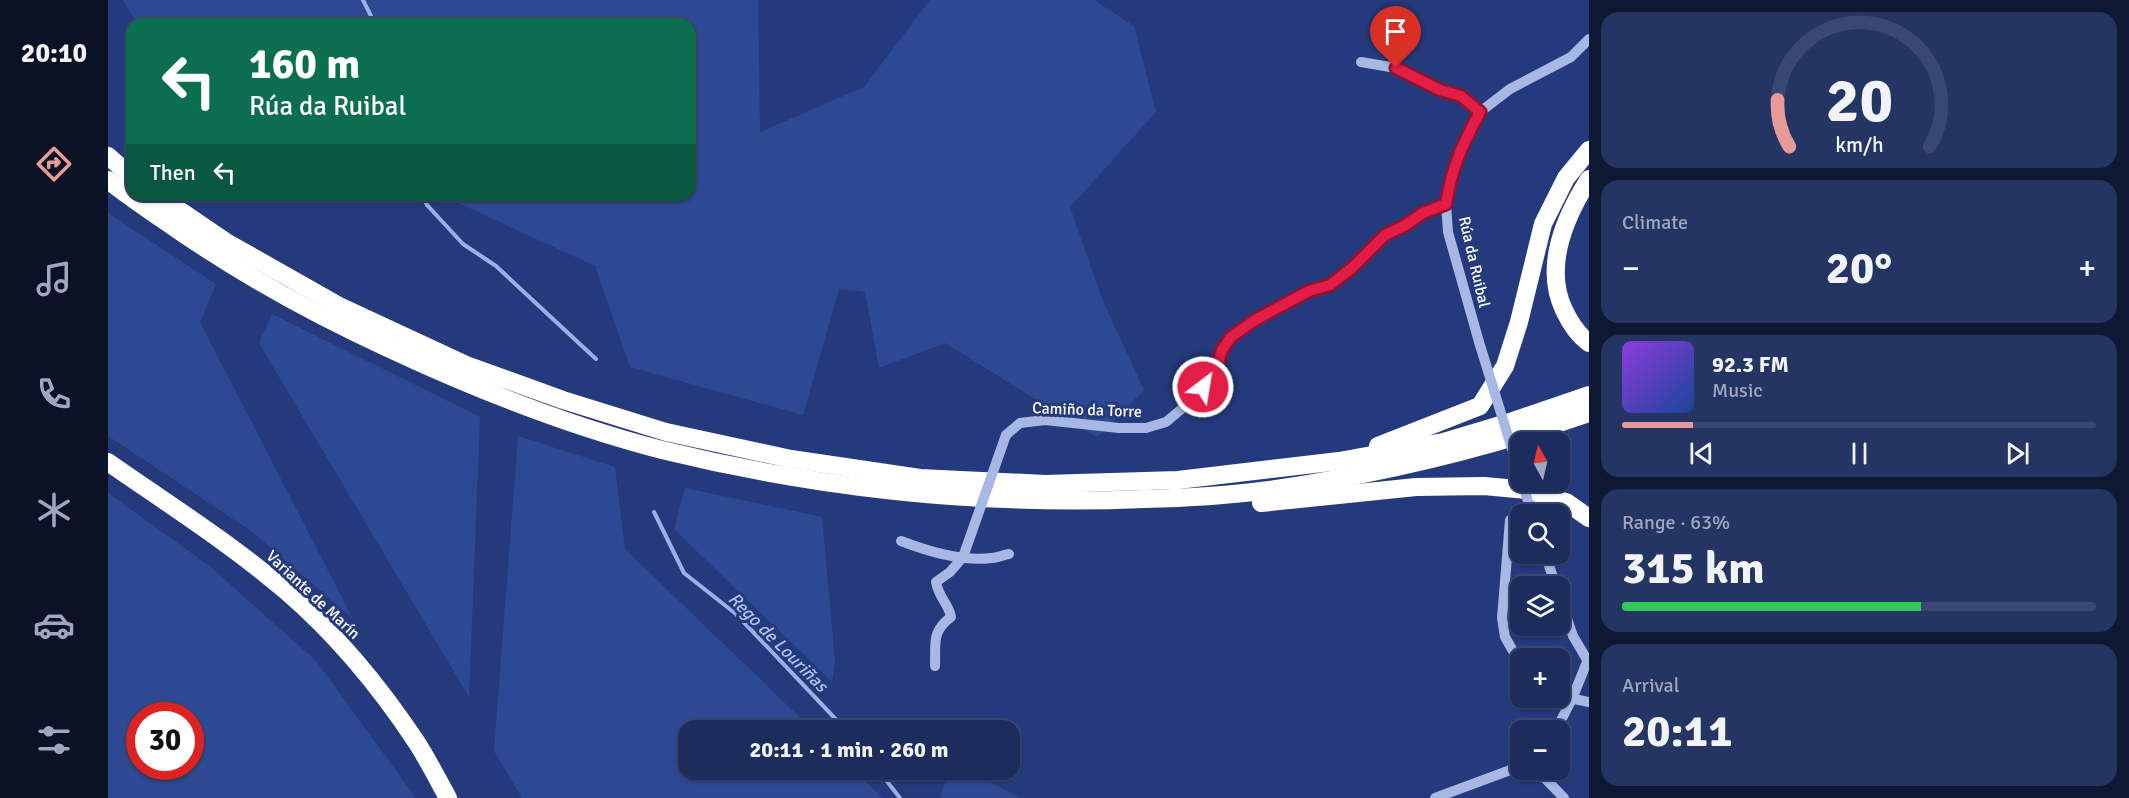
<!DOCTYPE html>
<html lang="en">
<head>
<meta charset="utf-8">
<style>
  body { margin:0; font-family:Signika,sans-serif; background:#243463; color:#f1f3f6; height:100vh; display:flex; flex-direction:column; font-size:22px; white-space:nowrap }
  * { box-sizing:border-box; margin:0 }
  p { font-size:20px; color:#a0a7bc }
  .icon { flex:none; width:33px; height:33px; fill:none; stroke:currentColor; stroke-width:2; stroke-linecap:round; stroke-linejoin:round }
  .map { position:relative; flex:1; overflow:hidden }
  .side { display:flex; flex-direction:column; gap:12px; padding:12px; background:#0f1833; width:540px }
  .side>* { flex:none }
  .top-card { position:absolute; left:18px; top:18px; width:570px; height:183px; border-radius:18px; box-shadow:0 2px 4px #0004,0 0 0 2px #394872; background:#0b6e4f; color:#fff; overflow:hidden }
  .needle { width:39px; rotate:352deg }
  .controls { position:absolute; left:1402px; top:432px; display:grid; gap:12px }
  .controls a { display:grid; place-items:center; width:60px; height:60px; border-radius:12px; background:#1b2c5d; box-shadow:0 2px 4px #0004,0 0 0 2px #394872; font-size:30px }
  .speed { position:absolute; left:18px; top:702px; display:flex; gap:12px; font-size:30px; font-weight:700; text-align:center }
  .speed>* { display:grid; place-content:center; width:78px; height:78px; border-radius:50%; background:#1b2c5d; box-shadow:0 2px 4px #0004,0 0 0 2px #394872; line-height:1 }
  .speed .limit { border:9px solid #d22; background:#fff; color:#111 }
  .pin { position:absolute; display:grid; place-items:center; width:51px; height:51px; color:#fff; margin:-62px -26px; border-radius:50% 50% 50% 0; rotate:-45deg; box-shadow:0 0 6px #0007 }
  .pin .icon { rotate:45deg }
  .me { position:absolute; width:66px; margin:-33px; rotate:31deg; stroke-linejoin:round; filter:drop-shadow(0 0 4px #0008) }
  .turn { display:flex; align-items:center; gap:21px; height:126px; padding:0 24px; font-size:27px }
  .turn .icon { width:78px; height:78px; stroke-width:2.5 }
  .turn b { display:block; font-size:42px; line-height:51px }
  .then { display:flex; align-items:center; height:57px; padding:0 24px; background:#0003; gap:12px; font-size:22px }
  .big { font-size:45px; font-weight:800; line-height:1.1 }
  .side .widget { flex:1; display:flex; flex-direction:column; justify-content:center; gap:9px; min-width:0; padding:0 21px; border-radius:18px; background:#243463 }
  .side .dial { align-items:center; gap:0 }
  .dial svg { height:156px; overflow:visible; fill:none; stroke:#394872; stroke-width:7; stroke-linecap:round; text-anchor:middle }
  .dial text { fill:#f1f3f6; stroke:none }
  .song { display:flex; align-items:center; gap:18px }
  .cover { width:72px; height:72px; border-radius:9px; background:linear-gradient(135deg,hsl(270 70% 55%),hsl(220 70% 35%)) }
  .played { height:6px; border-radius:3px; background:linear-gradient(90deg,#e69b98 15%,#394872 15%) }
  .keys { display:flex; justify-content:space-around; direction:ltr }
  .heat { display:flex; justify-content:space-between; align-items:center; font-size:33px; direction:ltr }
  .charge { height:9px; border-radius:4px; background:linear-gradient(90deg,#34c759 63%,#394872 0) }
  .trip { position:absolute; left:570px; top:720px; width:342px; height:60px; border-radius:18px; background:#1b2c5d; box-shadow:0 2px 4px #0004,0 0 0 2px #394872; font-weight:800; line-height:60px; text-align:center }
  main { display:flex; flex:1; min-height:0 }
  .dock { display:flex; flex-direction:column; width:108px; justify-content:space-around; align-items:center; background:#0b1225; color:#a0a7bc }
  .dock .icon { width:42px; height:42px }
  .dock .on { color:#e69b98 }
  .dock b { font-size:27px; color:#f1f3f6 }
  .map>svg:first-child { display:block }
  .green { fill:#2e4993; fill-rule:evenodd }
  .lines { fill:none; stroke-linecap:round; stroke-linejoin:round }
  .stream { stroke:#9bb0e6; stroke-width:4 }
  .minor { stroke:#a7b8e5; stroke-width:10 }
  .highway { stroke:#fff; stroke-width:18 }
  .minor-bridge { stroke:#a7b8e5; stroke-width:10 }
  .route-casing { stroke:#92132f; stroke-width:15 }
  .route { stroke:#e11d48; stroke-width:10 }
  .labels { text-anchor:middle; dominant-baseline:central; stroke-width:6; stroke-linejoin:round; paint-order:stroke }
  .street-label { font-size:16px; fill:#fff; stroke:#243a7c }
  .water-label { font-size:18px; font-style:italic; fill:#b2c2ed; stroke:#243a7c }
</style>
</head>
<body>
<main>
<nav class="dock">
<b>20:10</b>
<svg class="icon on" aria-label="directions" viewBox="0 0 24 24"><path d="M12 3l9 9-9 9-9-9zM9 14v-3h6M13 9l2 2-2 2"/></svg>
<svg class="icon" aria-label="music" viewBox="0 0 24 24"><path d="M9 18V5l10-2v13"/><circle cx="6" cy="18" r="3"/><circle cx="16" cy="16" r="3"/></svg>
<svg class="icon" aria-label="phone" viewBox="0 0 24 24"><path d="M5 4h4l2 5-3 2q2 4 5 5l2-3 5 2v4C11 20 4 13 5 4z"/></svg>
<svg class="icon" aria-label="climate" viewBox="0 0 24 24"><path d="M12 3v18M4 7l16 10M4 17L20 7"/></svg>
<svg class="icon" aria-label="car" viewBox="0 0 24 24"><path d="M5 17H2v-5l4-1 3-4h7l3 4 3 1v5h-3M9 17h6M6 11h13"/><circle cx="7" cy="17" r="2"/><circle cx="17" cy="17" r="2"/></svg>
<svg class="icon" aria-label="filters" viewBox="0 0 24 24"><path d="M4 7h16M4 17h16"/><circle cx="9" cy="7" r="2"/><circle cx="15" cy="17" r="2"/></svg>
</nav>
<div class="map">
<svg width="1481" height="798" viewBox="0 0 1481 798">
  <rect width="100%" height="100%" fill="#243a7c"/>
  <g class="green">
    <polygon points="14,0 650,0 652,132 756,87 822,0 986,0 1026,26 1048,112 962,207 994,299 1036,390 989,437 837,343 771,368 757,292 731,289 695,415 522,367 487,266 333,195 582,195 582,24 30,24"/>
    <polygon points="0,213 108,284 92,322 245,619 143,531 0,436"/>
    <polygon points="164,314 372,417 361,697 151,343"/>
    <polygon points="410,436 507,467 517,549 705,730 580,730 580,770 745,770 775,798 414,798 386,751"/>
    <polygon points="577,488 714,517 727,662 724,682 566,529"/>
    <path d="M0 493 104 568 208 661 308 798H0ZM32 716H82V766H32Z"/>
    <polygon points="841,770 859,770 913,798 832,798"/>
  </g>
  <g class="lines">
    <g class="stream">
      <polyline points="255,0 267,24"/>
      <polyline points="314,195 319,205 355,244 388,266 488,359"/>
      <polyline points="546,512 576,573 628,614 738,730"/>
      <polyline points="770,770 792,798"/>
    </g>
    <g class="minor">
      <polyline points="1253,62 1288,68 1332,90 1353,96 1372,112"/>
      <polyline points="1371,342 1340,232 1338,204 1342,178 1353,146 1372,112 1402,89 1463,57 1481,39"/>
      <polyline points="898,435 912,423 937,420 1011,428 1038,428 1058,422 1076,407 1095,387 1108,370 1114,350 1123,337 1147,320 1201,291 1223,285 1244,268 1277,235 1296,226 1315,213 1338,204"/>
      <polyline points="1402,520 1394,618 1397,637 1413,665"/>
      <path d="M793 541C819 551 854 562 883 558 889 558 895 555 901 554"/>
      <polyline points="1437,554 1448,586"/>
      <polyline points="1452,598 1465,636 1481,663"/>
      <path d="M827 666C828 643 823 632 843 617 840 602 831 599 828 582L842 572 855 557"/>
      <polyline points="1452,696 1481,702"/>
      <polyline points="1448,730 1464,699 1479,662"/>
      <polyline points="1429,770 1456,798"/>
      <polyline points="1327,798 1413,766"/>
    </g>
    <g class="highway">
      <polyline points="0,156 24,177"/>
      <path d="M1481 179C1457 217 1435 266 1456 310 1462 323 1469 334 1481 343"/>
      <path d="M0 180C18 195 38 208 57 221 128 271 203 313 282 349 370 390 460 426 554 450 713 489 872 506 1036 499 1075 498 1115 496 1153 491 1265 476 1374 450 1481 413"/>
      <polyline points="49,195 118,242 233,307 358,365 455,400 558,432 683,459 812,478 937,484 1070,480 1231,461 1335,442 1402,422 1481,395"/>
      <polyline points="1270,446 1372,406 1397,366 1411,322 1435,224 1458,178 1481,150"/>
      <path d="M0 462C60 504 122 543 178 591 228 634 272 687 309 743 320 760 330 780 340 798"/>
      <polyline points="1153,503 1308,487 1376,486 1419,490 1458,502 1481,518"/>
    </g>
    <g class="minor-bridge">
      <polyline points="1371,342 1413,478"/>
      <polyline points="1414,482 1424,514"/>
      <polyline points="855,557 898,435"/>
    </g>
  </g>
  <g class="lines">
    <defs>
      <path id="route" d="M1095 387 1108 370 1114 350 1123 337 1147 320 1201 291 1222 285 1244 268 1277 235 1296 226 1315 213 1338 204C1344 167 1354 145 1372 112L1353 96 1332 90 1288 68"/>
    </defs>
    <use href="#route" class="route-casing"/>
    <use href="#route" class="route"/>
  </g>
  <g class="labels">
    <g class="street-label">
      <text transform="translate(1366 262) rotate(77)">Rúa da Ruibal</text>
      <text transform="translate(979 410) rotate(2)">Camiño da Torre</text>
      <text transform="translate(205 595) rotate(43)">Variante de Marín</text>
    </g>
    <g class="water-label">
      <text transform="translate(670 642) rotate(45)">Rego de Louriñas</text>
    </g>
  </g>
</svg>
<div class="controls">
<a><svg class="needle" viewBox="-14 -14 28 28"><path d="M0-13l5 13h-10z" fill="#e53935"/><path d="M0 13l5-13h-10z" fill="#a0a7bc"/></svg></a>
<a><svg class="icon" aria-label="search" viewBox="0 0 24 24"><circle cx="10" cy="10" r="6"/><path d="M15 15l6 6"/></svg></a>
<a><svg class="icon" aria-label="layers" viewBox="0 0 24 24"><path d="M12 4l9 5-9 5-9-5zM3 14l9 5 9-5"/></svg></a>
<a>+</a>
<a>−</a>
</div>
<div class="speed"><div class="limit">30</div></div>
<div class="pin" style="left:1288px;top:68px;background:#d93025"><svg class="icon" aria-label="arrive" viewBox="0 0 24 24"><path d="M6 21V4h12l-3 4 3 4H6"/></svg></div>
<svg class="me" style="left:1095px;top:387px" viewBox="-20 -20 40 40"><circle r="17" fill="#e11d48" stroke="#fff" stroke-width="3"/><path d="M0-11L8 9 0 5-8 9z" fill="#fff"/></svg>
<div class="trip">20:11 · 1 min · 260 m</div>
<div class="top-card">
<div class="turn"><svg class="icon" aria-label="left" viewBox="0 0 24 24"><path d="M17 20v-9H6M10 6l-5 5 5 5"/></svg><div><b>160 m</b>Rúa da Ruibal</div></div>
<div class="then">Then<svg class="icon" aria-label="left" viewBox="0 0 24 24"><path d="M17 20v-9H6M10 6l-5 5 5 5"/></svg></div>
</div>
</div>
<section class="side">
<div class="widget dial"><svg viewBox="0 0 100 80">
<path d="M14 69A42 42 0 1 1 86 69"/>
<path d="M14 69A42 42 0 0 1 8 45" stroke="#e69b98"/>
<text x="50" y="56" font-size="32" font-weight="700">20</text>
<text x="50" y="72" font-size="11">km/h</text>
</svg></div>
<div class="widget"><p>Climate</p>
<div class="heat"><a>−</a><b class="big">20°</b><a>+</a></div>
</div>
<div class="widget">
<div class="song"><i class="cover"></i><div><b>92.3 FM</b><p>Music</p></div></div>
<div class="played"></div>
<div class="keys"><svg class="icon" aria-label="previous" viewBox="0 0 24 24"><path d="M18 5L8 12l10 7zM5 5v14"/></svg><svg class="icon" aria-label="pause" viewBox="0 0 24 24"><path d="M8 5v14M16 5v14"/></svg><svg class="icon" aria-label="next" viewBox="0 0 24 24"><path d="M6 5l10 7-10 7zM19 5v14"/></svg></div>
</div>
<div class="widget"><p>Range · 63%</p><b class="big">315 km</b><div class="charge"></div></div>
<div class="widget"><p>Arrival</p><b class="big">20:11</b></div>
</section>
</main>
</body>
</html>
